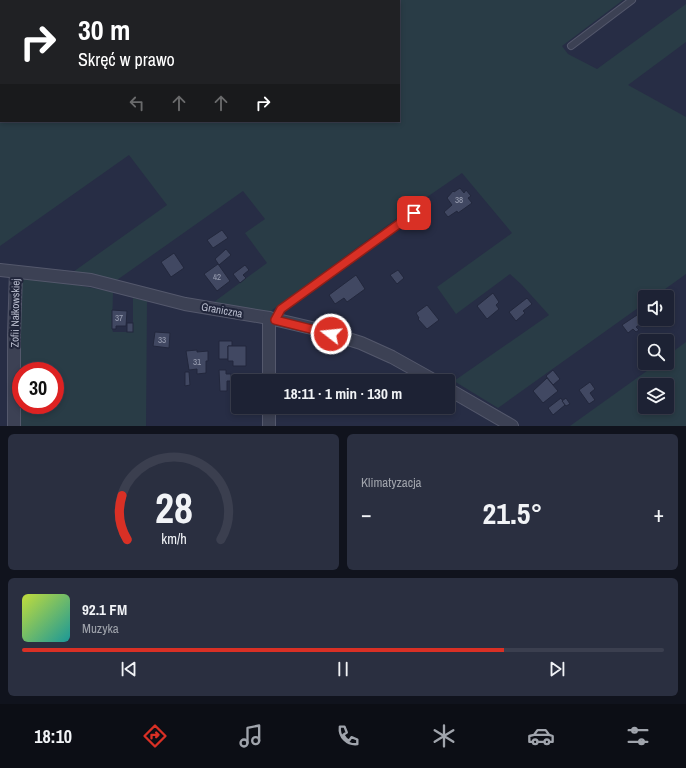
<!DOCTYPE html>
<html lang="pl">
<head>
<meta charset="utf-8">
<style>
  body { margin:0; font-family:"Archivo Narrow",sans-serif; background:#2a2f40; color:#f1f3f6; height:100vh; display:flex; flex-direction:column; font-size:15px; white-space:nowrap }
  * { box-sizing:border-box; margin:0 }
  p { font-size:13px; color:#a0a4ac }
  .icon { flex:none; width:22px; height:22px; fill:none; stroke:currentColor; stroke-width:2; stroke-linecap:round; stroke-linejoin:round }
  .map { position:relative; height:426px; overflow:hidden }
  .sheet { display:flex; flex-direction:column; gap:8px; padding:8px; background:#10131d; flex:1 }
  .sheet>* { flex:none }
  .banner { position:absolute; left:0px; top:0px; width:400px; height:122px; box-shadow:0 2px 6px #0003,0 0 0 1px #3b3f4f; background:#202124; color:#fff; overflow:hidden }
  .controls { position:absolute; left:638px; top:290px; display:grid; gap:8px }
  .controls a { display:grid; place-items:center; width:36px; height:36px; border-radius:4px; background:#1d2234; box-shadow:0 2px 6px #0003,0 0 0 1px #3b3f4f; font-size:20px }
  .speed { position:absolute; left:12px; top:362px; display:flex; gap:8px; font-size:20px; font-weight:700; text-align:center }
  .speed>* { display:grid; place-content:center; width:52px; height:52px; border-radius:50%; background:#1d2234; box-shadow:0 2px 6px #0003,0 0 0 1px #3b3f4f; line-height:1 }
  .speed .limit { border:6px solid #d22; background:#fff; color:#111 }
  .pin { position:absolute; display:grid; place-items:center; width:34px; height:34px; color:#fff; margin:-17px; border-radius:8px; box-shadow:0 2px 6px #0006 }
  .me { position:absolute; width:44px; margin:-22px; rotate:286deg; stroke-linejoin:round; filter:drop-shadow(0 0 3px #0008) }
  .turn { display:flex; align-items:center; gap:14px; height:84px; padding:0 12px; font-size:18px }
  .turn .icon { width:52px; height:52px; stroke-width:2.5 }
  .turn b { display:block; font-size:28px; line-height:34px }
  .lanes { display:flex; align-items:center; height:38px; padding:0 12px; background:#0003; justify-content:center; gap:20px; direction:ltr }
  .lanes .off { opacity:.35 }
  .big { font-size:30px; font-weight:800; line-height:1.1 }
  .sheet .card { flex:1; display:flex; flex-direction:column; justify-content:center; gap:6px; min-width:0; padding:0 14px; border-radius:6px; background:#2a2f40 }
  .sheet .dial { align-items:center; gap:0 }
  .dial svg { height:104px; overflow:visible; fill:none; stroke:#3b3f4f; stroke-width:7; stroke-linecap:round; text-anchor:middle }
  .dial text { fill:#f1f3f6; stroke:none }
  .song { display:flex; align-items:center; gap:12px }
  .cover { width:48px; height:48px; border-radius:6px; background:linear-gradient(135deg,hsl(70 70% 55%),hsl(180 70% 35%)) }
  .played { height:4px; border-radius:2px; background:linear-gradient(90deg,#d93025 75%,#3b3f4f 75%) }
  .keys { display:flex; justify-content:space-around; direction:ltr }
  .heat { display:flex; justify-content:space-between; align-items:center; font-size:22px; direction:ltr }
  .sheet .tiles { flex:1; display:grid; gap:8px; grid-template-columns:1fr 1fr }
  .card:last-child { grid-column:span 2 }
  .trip { position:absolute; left:231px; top:374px; width:224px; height:40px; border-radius:4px; background:#1d2234; box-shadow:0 2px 6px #0003,0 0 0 1px #3b3f4f; font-weight:800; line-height:40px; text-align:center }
  .tab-bar { display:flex; height:64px; justify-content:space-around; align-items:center; background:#0c0e15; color:#a0a4ac }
  .tab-bar .icon { width:28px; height:28px }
  .tab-bar .on { color:#d93025 }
  .tab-bar b { font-size:18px; color:#f1f3f6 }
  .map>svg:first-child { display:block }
  .green { fill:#293c46; fill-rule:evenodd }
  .building { fill:#414862; stroke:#22273c }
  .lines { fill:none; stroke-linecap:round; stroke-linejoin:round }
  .lane-casing { stroke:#54586c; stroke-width:8 }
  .street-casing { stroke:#54586c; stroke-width:14 }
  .lane { stroke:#3c4154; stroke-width:6 }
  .street { stroke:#3c4154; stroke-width:12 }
  .route-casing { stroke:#8d1f18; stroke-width:10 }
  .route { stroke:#d93025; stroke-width:7 }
  .labels { text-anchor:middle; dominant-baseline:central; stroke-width:4; stroke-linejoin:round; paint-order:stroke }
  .number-label { font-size:9px; fill:#9ba0b3 }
  .street-label { font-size:11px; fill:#b9bdce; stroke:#20253a }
</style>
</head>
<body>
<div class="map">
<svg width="686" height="426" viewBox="0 0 686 426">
  <rect width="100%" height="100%" fill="#272d45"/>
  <g class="green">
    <path d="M0 0H623L562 46 568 54 597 69 686 4V42L628 85 686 117V274L654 297H645V303L498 408 454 381 549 315 522 285 510 274 456 314 437 287 512 233 462 173 411 208 268 313 214 302 267 263 245 233 265 219 243 191 117 280 73 272 167 205 129 155 0 246ZM1 1H399V121H1Z"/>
    <path d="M19 278 77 285 113 292 112 329 113 332H133V298L147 301 146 426H20ZM21 371H55V405H21Z"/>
    <path d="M686 342V426H570L658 363H667V356ZM645 385H667V407H645Z"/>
  </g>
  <g class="building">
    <polygon points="460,188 464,193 466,190 471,196 468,198 472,203 458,213 457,211 448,217 444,212 452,205 447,198 453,191 454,192"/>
    <polygon points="222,230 228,238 213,248 207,240"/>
    <polygon points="226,249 231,255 219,265 215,259"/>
    <polygon points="174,253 184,268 171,277 161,262"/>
    <polygon points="218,264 230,281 217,291 204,274"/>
    <polygon points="245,265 249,270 243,275 246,278 240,283 233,274"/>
    <polygon points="398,270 404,278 397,284 390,275"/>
    <polygon points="356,275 365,289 347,302 344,298 335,304 329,295"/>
    <polygon points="493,293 499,302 496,305 499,309 487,319 477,306"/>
    <polygon points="527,298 532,304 523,311 525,313 516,321 509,312"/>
    <polygon points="427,305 439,320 427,329 418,319 419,318 416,313"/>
    <polygon points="112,310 127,311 126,326 116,326 116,329 112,329"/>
    <polygon points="640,313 645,321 636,327 639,330 636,332 633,329 628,333 622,325"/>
    <rect x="127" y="323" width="6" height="9"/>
    <polygon points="155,332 170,333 169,348 153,346"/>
    <polygon points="219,341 232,341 232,346 228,346 228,359 219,359"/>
    <polygon points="228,346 246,346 246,366 233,366 233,361 228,361"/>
    <polygon points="197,350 197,352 208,351 208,361 206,361 206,373 197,374 197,369 189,370 186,351"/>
    <polygon points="219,370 226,370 226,374 231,374 231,381 227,381 227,391 220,391"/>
    <polygon points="553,370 560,379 553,385 546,376"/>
    <polygon points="185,372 189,372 190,385 185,386"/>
    <polygon points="547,378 558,391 543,403 533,391"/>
    <polygon points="590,382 595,389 590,393 595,400 589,404 579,390"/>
    <polygon points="561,398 565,405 553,415 548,408"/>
    <polygon points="566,398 570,404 566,406 562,401"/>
    <polygon points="331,407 350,407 350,410 331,411"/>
    <polygon points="374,407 393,407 393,408 387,408 387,413 380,413 380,408 374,408"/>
  </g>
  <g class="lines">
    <defs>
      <g id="lane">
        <polyline points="571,46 632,0"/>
        <polyline points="275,320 281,309 414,213"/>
      </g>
      <g id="street">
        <polyline points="0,270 91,280 185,304 269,318 316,329 361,343 392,357 435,381"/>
        <polyline points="269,318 269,381"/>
        <polyline points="448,389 512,426"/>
        <polyline points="269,407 269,426"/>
        <polyline points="14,426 14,335 16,272"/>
      </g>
    </defs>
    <use href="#lane" class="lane-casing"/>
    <use href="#street" class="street-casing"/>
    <use href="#lane" class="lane"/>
    <use href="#street" class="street"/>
  </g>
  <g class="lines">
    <defs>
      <polyline id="route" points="331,334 275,320 281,309 414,213"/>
    </defs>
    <use href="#route" class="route-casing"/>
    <use href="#route" class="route"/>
  </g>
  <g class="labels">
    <g class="number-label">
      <text x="459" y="200">38</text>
      <text x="217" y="277">42</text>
      <text x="119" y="318">37</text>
      <text x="162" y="340">33</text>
      <text x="197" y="362">31</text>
    </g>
    <g class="street-label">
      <text transform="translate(222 310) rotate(10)">Graniczna</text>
      <text transform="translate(15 313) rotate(-89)">Zofii Nałkowskiej</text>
    </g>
  </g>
</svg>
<div class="controls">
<a><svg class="icon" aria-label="sound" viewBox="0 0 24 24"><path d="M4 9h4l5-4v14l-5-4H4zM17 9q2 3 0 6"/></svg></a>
<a><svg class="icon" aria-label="search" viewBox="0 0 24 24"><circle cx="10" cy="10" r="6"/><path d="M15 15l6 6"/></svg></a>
<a><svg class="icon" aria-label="layers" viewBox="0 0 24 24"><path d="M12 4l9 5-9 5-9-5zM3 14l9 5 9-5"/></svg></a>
</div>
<div class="speed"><div class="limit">30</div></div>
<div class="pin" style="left:414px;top:213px;background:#d93025"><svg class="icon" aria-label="arrive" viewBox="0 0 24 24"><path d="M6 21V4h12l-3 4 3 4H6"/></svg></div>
<svg class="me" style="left:331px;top:334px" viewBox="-20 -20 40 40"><circle r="17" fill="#d93025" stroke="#fff" stroke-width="3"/><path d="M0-11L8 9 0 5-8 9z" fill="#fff"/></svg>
<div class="trip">18:11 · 1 min · 130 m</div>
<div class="banner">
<div class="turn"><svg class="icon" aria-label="right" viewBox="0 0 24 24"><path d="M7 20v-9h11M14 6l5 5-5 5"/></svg><div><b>30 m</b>Skręć w prawo</div></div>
<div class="lanes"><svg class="icon off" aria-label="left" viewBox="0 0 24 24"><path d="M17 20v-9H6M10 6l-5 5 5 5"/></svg><svg class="icon off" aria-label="ahead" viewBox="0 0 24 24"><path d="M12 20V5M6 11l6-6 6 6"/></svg><svg class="icon off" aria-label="ahead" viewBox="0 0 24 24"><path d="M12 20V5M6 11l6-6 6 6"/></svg><svg class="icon" aria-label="right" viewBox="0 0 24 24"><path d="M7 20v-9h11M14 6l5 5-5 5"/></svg></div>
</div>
</div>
<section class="sheet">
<div class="tiles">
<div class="card dial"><svg viewBox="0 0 100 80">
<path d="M14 69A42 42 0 1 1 86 69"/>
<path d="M14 69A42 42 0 0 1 10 35" stroke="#d93025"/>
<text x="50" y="56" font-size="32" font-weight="700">28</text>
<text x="50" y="72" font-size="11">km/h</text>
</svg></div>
<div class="card"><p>Klimatyzacja</p>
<div class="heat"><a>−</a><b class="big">21.5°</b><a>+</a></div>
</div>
<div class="card">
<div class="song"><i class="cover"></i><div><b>92.1 FM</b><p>Muzyka</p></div></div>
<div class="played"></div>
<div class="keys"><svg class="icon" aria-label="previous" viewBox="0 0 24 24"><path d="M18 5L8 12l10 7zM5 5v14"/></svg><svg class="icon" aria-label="pause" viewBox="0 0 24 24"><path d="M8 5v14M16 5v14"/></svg><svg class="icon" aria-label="next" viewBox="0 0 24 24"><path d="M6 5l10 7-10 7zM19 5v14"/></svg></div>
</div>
</div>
</section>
<nav class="tab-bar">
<b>18:10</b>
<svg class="icon on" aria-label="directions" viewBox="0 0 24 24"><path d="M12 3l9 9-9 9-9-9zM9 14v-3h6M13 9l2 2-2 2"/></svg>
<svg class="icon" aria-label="music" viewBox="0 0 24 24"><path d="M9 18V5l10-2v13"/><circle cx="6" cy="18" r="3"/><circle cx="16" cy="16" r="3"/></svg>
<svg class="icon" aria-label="phone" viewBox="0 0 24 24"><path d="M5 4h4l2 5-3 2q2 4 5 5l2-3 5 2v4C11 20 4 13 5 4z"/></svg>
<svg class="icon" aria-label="climate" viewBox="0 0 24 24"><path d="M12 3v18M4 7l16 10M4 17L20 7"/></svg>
<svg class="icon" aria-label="car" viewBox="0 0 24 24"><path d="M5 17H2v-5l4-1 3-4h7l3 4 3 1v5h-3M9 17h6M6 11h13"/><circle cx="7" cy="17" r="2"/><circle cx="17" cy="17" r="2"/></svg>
<svg class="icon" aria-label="filters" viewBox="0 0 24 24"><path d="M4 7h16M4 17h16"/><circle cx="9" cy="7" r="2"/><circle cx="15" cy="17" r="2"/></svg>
</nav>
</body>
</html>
